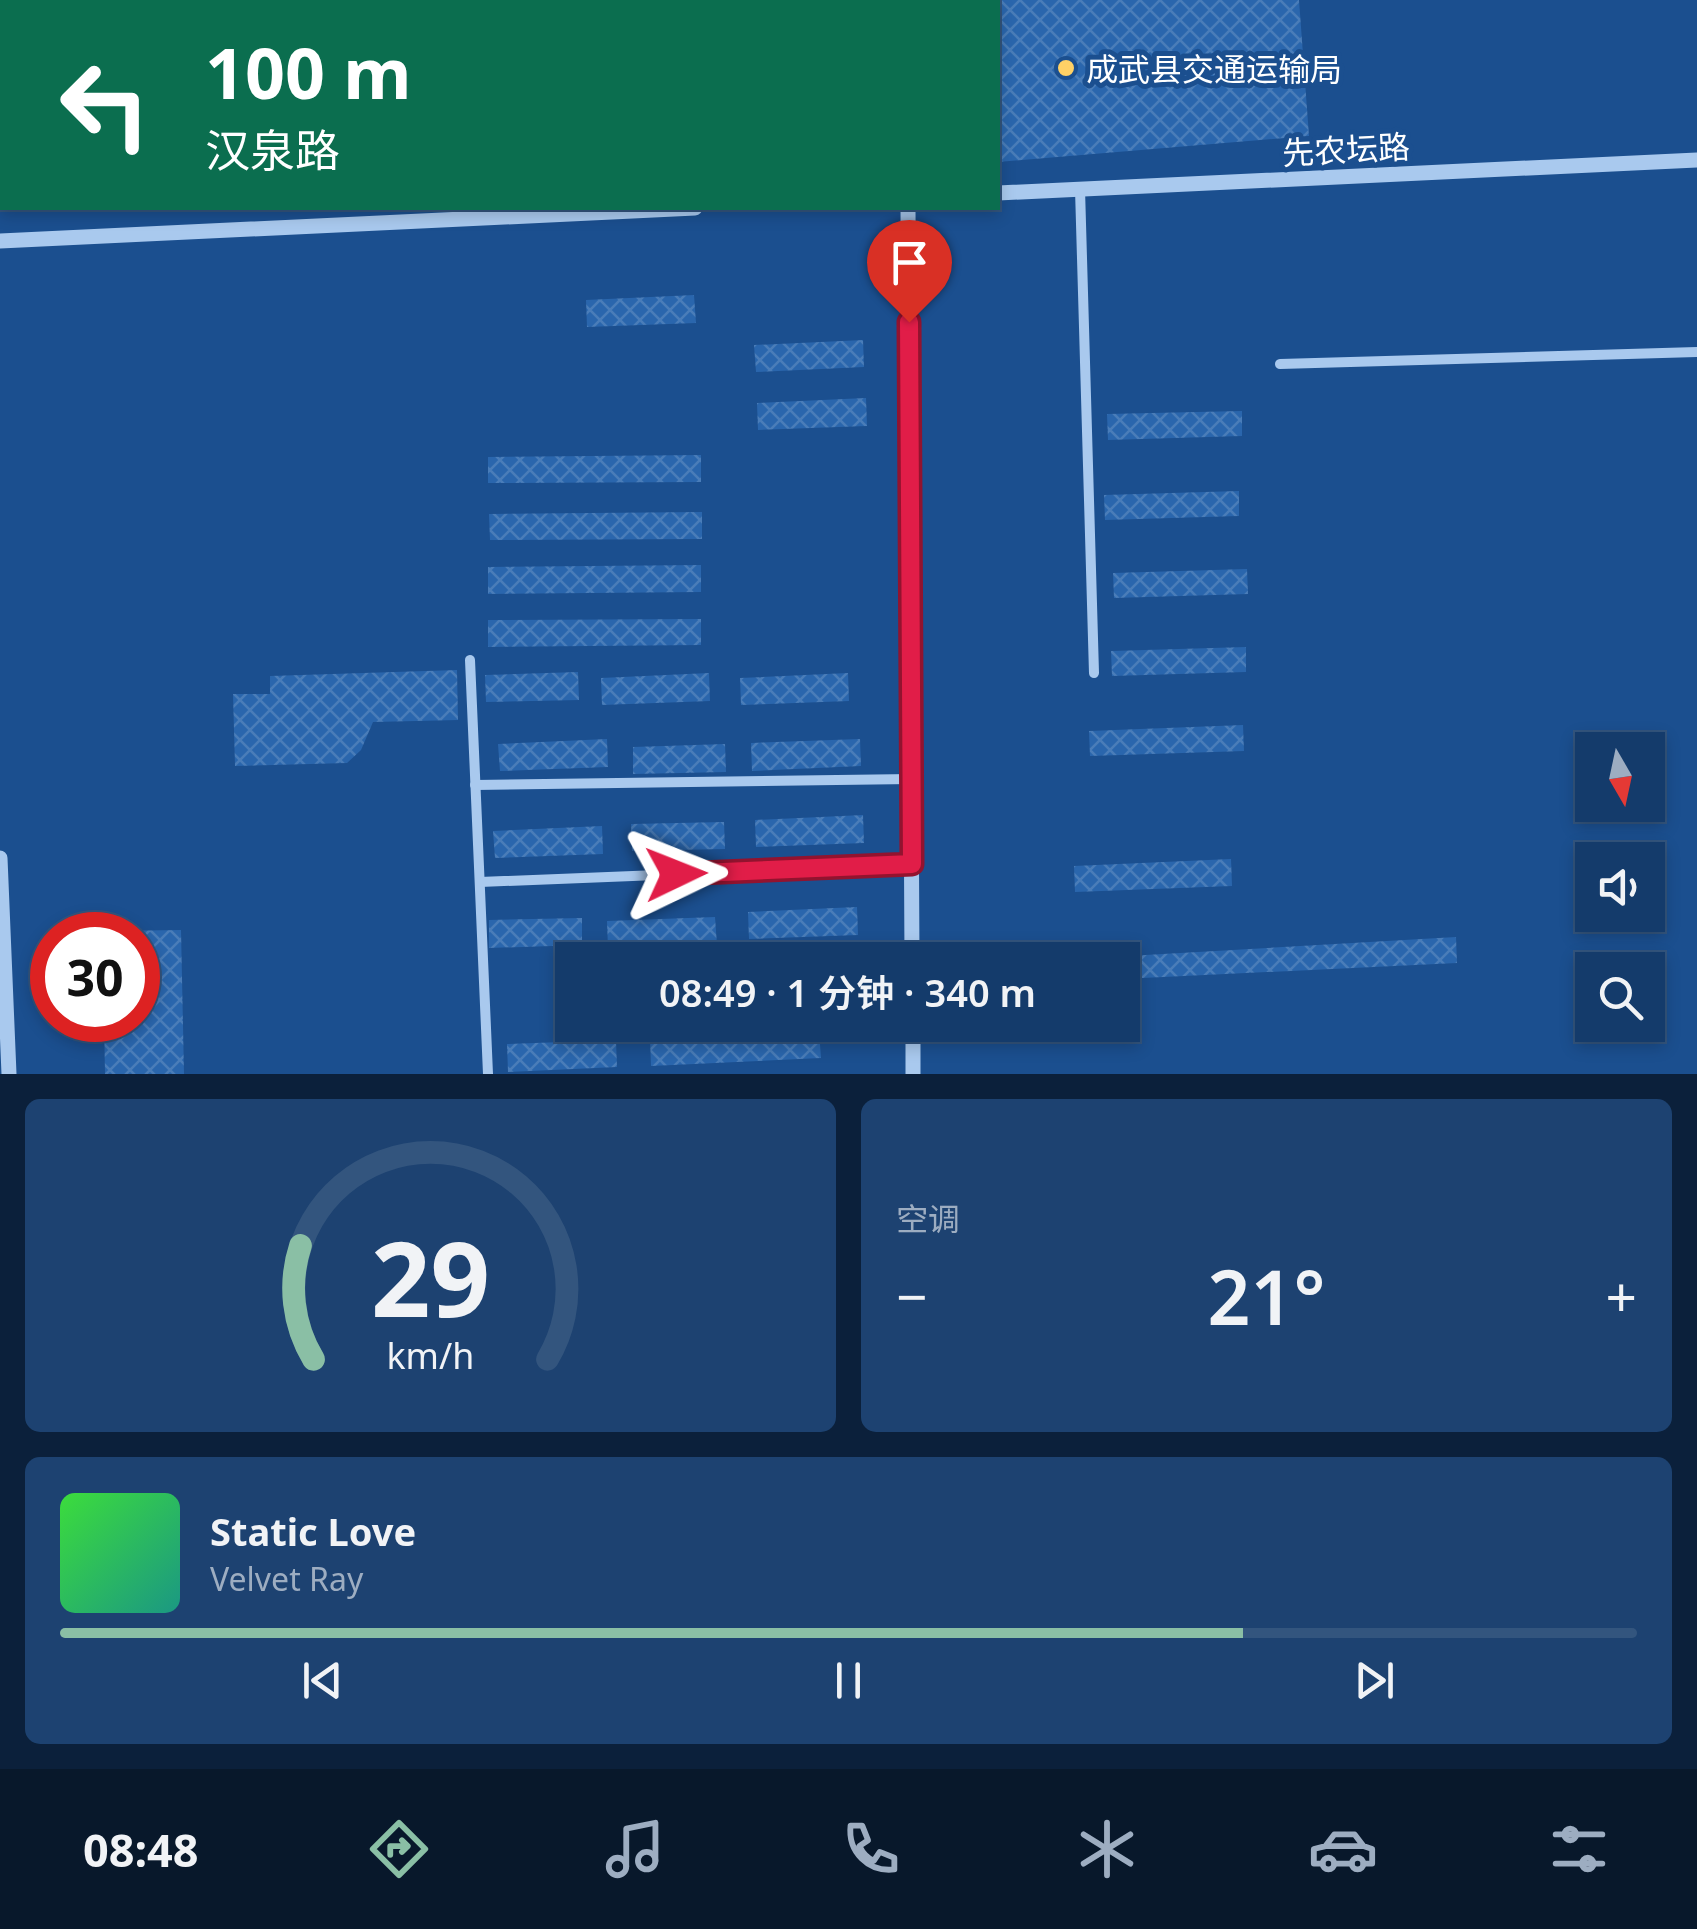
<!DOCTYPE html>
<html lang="zh">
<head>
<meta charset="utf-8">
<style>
  body { margin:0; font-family:"Noto Sans","Noto Sans SC",sans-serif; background:#1d4271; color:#f1f3f6; height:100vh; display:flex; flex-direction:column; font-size:38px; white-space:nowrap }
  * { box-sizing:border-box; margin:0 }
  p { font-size:32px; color:#9dadc1 }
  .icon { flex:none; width:55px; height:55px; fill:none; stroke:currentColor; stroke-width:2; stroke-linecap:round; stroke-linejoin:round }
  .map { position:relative; height:1074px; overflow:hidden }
  .details { display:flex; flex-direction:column; gap:25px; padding:25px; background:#0b203b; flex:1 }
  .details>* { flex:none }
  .hud { position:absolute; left:0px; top:0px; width:1000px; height:210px; box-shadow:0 5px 15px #0003,0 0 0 2px #33557e; background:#0b6e4f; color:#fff; overflow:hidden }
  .needle { width:65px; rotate:171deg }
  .tools { position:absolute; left:1575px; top:732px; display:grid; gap:20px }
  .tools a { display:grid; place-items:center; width:90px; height:90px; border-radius:0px; background:#143b6b; box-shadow:0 5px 15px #0003,0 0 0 2px #33557e; font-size:50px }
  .speed { position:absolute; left:30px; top:912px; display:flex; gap:20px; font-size:50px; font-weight:700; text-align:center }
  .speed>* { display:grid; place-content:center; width:130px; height:130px; border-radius:50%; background:#143b6b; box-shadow:0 5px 15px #0003,0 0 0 2px #33557e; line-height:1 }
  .speed .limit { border:15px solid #d22; background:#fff; color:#111 }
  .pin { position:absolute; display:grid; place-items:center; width:85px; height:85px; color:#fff; margin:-102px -42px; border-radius:50% 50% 50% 0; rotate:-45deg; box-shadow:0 0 10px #0007 }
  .pin .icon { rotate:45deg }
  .me { position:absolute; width:110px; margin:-55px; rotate:88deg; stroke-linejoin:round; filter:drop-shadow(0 0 8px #0008) }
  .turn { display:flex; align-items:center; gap:35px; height:210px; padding:0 40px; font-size:45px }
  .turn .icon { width:130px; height:130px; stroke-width:2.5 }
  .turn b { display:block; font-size:70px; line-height:85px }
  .big { font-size:75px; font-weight:600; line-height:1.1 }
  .details .tile { flex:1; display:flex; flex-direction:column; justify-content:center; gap:15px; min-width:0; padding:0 35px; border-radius:15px; background:#1d4271 }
  .details .dial { align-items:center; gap:0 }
  .dial svg { height:260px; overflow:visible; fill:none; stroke:#33557e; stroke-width:7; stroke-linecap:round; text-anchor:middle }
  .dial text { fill:#f1f3f6; stroke:none }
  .song { display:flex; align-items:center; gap:30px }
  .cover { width:120px; height:120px; border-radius:15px; background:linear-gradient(135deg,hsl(120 70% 55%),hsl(170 70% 35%)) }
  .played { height:10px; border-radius:5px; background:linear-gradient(90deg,#8abfa5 75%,#33557e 75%) }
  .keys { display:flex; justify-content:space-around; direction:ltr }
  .heat { display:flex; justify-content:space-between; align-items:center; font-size:55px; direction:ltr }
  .details .tiles { flex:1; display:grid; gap:25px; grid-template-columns:1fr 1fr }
  .tile:last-child { grid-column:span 2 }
  .trip { position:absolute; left:555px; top:942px; width:585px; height:100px; border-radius:0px; background:#143b6b; box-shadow:0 5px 15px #0003,0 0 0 2px #33557e; font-weight:600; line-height:100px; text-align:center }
  .dock { display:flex; height:160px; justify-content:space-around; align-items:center; background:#08182b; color:#9dadc1 }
  .dock .icon { width:70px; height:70px }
  .dock .selected { color:#8abfa5 }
  .dock b { font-size:45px; color:#f1f3f6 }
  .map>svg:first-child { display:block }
  .building { fill:url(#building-cross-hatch) }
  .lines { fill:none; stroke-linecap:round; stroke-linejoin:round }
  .minor { stroke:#a9c9ee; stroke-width:10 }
  .tertiary { stroke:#a9c9ee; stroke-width:15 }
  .route-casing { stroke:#92132f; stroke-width:25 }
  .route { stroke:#e11d48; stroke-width:18 }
  .poi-dot { fill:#ffd166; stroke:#1b4f8f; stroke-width:4 }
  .labels { text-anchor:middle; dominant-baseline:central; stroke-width:10; stroke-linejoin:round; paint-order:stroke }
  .poi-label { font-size:32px; fill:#fff; stroke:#1b4f8f; text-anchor:start }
  .street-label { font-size:32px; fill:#fff; stroke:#1b4f8f }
</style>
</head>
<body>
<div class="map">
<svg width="1697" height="1074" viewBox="0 0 1697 1074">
  <defs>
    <pattern id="building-cross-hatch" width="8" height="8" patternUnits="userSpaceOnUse" patternTransform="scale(2.5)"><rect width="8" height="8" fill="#2a66ad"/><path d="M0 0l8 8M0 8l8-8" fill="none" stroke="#4a7db9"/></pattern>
  </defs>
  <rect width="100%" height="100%" fill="#1b4f8f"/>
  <g class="building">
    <polygon points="998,0 1299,0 1309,136 998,162"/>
    <polygon points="694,295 696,323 587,327 586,300"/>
    <polygon points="863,340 864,367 756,372 754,345"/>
    <polygon points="866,398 867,426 758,430 757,403"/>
    <polygon points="1242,411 1242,436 1108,440 1107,414"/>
    <polygon points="701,455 701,482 488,483 488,457"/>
    <polygon points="1239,491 1239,516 1105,520 1104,495"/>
    <polygon points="702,512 702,539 490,540 489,514"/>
    <polygon points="701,565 701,592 488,594 488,567"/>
    <polygon points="1247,569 1248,594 1114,598 1113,573"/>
    <polygon points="701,619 701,645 488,647 488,620"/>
    <polygon points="1246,647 1246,672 1112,676 1111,651"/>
    <polygon points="457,670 458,720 373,722 361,750 347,763 235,766 233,694 270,694 270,676"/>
    <polygon points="578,672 579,700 486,702 485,675"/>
    <polygon points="709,673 710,701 602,705 601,678"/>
    <polygon points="848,673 849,701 741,705 740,678"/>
    <polygon points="1243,725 1244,751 1090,756 1089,731"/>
    <polygon points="607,739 608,767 500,771 498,744"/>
    <polygon points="860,739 861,766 752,771 751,743"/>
    <polygon points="725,744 726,772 633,774 633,747"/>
    <polygon points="863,815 864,843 756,847 755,820"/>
    <polygon points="724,822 725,849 632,851 631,824"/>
    <polygon points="602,826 603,854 495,858 493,831"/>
    <polygon points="1231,859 1232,886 1075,892 1074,866"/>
    <polygon points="857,907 858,935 749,939 748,912"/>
    <polygon points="715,917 717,945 608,949 607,921"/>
    <polygon points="582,918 582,945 489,948 489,920"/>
    <polygon points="181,930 184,1074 105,1074 104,1020 138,1020 138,935 103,935 103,931"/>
    <polygon points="1456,937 1457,963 1122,979 1122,960 1058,960"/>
    <polygon points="819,1031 821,1058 651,1066 650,1039"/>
    <polygon points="616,1040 617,1067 508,1072 507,1044"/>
  </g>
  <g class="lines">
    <g class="minor">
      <polyline points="1080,189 1094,673"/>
      <polyline points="1280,364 1697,352"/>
      <polyline points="470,660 488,1074"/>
      <polyline points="475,785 912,779"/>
      <polyline points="480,882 912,865"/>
    </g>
    <g class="tertiary">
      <polyline points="903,0 904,2"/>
      <polyline points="998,193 1697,160"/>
      <polyline points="908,208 912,960"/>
      <polyline points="0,241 695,208"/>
      <polyline points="0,858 9,1074"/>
      <polyline points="913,1025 913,1074"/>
    </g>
  </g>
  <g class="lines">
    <defs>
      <polyline id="route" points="676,874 912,864 909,322"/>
    </defs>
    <use href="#route" class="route-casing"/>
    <use href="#route" class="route"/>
  </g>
  <circle class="poi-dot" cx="1066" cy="68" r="10"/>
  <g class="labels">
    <g class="poi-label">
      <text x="1086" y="68">成武县交通运输局</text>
    </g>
    <g class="street-label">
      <text transform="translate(1346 149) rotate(-3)">先农坛路</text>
    </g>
  </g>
</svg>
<div class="tools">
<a><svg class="needle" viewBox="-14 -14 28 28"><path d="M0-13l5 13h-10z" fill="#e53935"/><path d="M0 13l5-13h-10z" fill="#9dadc1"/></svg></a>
<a><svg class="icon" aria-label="sound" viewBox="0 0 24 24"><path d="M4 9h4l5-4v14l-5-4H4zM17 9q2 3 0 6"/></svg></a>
<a><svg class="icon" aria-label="search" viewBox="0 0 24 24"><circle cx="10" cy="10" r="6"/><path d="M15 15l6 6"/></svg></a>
</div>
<div class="speed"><div class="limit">30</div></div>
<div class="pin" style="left:909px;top:322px;background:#d93025"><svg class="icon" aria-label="arrive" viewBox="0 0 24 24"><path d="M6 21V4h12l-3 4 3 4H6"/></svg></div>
<svg class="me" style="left:676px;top:874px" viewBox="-20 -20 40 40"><path d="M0-17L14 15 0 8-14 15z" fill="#e11d48" stroke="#fff" stroke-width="4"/></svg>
<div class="trip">08:49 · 1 分钟 · 340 m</div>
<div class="hud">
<div class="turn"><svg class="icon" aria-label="left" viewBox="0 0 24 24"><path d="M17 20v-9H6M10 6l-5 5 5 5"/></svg><div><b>100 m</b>汉泉路</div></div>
</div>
</div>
<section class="details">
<div class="tiles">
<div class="tile dial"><svg viewBox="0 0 100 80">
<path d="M14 69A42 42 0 1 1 86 69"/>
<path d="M14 69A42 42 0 0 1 10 34" stroke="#8abfa5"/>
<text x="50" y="56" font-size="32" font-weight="700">29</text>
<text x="50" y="72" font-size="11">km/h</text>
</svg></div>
<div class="tile"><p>空调</p>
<div class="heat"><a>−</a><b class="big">21°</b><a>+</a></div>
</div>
<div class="tile">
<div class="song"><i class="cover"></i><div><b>Static Love</b><p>Velvet Ray</p></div></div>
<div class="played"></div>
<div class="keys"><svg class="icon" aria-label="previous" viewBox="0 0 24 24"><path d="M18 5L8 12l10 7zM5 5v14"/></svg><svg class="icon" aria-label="pause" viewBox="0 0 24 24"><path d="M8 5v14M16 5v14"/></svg><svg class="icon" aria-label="next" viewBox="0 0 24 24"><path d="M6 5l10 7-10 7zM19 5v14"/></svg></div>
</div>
</div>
</section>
<nav class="dock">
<b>08:48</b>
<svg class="icon selected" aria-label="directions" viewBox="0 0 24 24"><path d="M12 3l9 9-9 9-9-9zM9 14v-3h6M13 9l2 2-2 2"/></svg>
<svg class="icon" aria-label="music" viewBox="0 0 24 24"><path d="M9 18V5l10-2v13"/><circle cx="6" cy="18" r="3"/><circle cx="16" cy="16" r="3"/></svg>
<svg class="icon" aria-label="phone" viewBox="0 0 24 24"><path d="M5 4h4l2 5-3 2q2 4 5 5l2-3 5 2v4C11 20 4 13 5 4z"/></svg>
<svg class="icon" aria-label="climate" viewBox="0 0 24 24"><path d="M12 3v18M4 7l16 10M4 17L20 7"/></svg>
<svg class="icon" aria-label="car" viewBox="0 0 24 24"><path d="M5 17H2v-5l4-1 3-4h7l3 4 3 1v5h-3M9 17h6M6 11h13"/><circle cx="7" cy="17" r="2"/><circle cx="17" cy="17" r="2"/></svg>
<svg class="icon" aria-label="filters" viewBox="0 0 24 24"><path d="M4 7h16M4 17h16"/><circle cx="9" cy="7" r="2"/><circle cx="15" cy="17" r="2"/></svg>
</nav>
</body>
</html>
